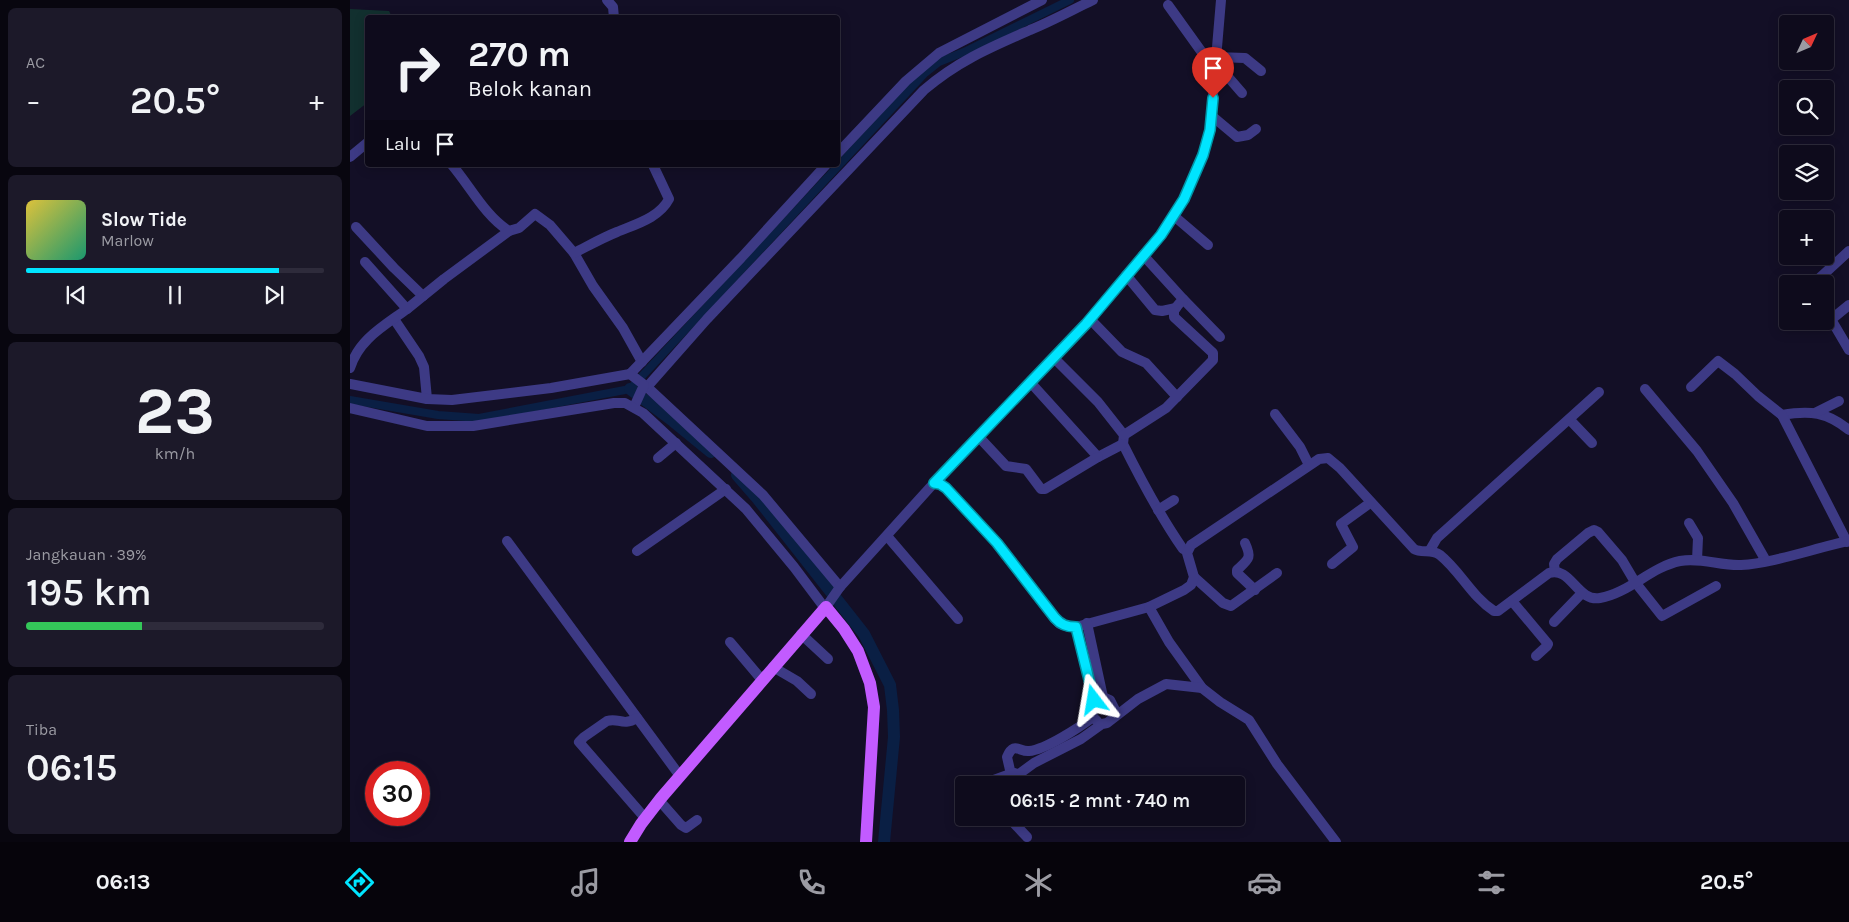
<!DOCTYPE html>
<html lang="id">
<head>
<meta charset="utf-8">
<style>
  body { margin:0; font-family:Karla,sans-serif; background:#1c1929; color:#f1f3f6; height:100vh; display:flex; flex-direction:column; font-size:19px; white-space:nowrap }
  * { box-sizing:border-box; margin:0 }
  p { font-size:16px; color:#9b9ba3 }
  .icon { flex:none; width:28px; height:28px; fill:none; stroke:currentColor; stroke-width:2; stroke-linecap:round; stroke-linejoin:round }
  .map { position:relative; flex:1; overflow:hidden }
  .panel { display:flex; flex-direction:column; gap:8px; padding:8px; background:#08060f; width:350px }
  .panel>* { flex:none }
  .banner { position:absolute; left:15px; top:15px; width:475px; height:152px; border-radius:5px; box-shadow:0 2px 12px #0003,0 0 0 1px #2e2b3b; background:#0e0b1c; color:#f1f3f6; overflow:hidden }
  .needle { width:32px; rotate:46deg }
  .controls { position:absolute; left:1429px; top:15px; display:grid; gap:10px }
  .controls a { display:grid; place-items:center; width:55px; height:55px; border-radius:5px; background:#0e0b1c; box-shadow:0 2px 12px #0003,0 0 0 1px #2e2b3b; font-size:25px }
  .speed { position:absolute; left:15px; top:761px; display:flex; gap:10px; font-size:25px; font-weight:700; text-align:center }
  .speed>* { display:grid; place-content:center; width:65px; height:65px; border-radius:50%; background:#0e0b1c; box-shadow:0 2px 12px #0003,0 0 0 1px #2e2b3b; line-height:1 }
  .speed .limit { border:8px solid #d22; background:#fff; color:#111 }
  .pin { position:absolute; display:grid; place-items:center; width:42px; height:42px; color:#fff; margin:-51px -21px; border-radius:50% 50% 50% 0; rotate:-45deg; box-shadow:0 0 5px #0007 }
  .pin .icon { rotate:45deg }
  .me { position:absolute; width:55px; margin:-28px; rotate:346deg; stroke-linejoin:round; filter:drop-shadow(0 0 4px #0008) }
  .turn { display:flex; align-items:center; gap:18px; height:105px; padding:0 20px; font-size:22px }
  .turn .icon { width:65px; height:65px; stroke-width:2.5 }
  .turn b { display:block; font-size:35px; line-height:42px }
  .then { display:flex; align-items:center; height:48px; padding:0 20px; background:#0003; gap:10px; font-size:19px }
  .big { font-size:38px; font-weight:600; line-height:1.1 }
  .panel .card { flex:1; display:flex; flex-direction:column; justify-content:center; gap:8px; min-width:0; padding:0 18px; border-radius:8px; background:#1c1929 }
  .panel .dial { align-items:center; gap:0 }
  .dial b { font-size:65px; line-height:1 }
  .song { display:flex; align-items:center; gap:15px }
  .cover { width:60px; height:60px; border-radius:8px; background:linear-gradient(135deg,hsl(50 70% 55%),hsl(160 70% 35%)) }
  .played { height:5px; border-radius:2px; background:linear-gradient(90deg,#00e5ff 85%,#2e2b3b 85%) }
  .keys { display:flex; justify-content:space-around; direction:ltr }
  .heat { display:flex; justify-content:space-between; align-items:center; font-size:28px; direction:ltr }
  .charge { height:8px; border-radius:4px; background:linear-gradient(90deg,#34c759 39%,#2e2b3b 0) }
  .trip { position:absolute; left:605px; top:776px; width:290px; height:50px; border-radius:5px; background:#0e0b1c; box-shadow:0 2px 12px #0003,0 0 0 1px #2e2b3b; font-weight:600; line-height:50px; text-align:center }
  .dock { display:flex; height:80px; justify-content:space-around; align-items:center; background:#06040b; color:#9b9ba3 }
  .dock .icon { width:35px; height:35px }
  .dock .selected { color:#00e5ff }
  .dock b { font-size:22px; color:#f1f3f6 }
  main { display:flex; flex:1; min-height:0 }
  .map>svg:first-child { display:block }
  .green { fill:#12302f }
  .lines { fill:none; stroke-linecap:round; stroke-linejoin:round }
  .canal { stroke:#0a1f44; stroke-width:8 }
  .river { stroke:#0a1f44; stroke-width:12 }
  .minor { stroke:#3d3a85; stroke-width:10 }
  .major { stroke:#c25bff; stroke-width:12 }
  .route-casing { stroke:#0095a6; stroke-width:12 }
  .route { stroke:#00e5ff; stroke-width:9 }
</style>
</head>
<body>
<main>
<section class="panel">
<div class="card"><p>AC</p>
<div class="heat"><a>−</a><b class="big">20.5°</b><a>+</a></div>
</div>
<div class="card">
<div class="song"><i class="cover"></i><div><b>Slow Tide</b><p>Marlow</p></div></div>
<div class="played"></div>
<div class="keys"><svg class="icon" aria-label="previous" viewBox="0 0 24 24"><path d="M18 5L8 12l10 7zM5 5v14"/></svg><svg class="icon" aria-label="pause" viewBox="0 0 24 24"><path d="M8 5v14M16 5v14"/></svg><svg class="icon" aria-label="next" viewBox="0 0 24 24"><path d="M6 5l10 7-10 7zM19 5v14"/></svg></div>
</div>
<div class="card dial"><b>23</b><p>km/h</p></div>
<div class="card"><p>Jangkauan · 39%</p><b class="big">195 km</b><div class="charge"></div></div>
<div class="card"><p>Tiba</p><b class="big">06:15</b></div>
</section>
<div class="map">
<svg width="1499" height="842" viewBox="0 0 1499 842">
  <rect width="100%" height="100%" fill="#130f26"/>
  <polygon class="green" points="0,9 39,11 42,17 18,18 17,103 0,116"/>
  <g class="lines">
    <polyline class="canal" points="0,400 88,415 129,418 280,389 574,74 589,62 614,52 720,0"/>
    <g class="river">
      <polyline points="280,389 323,421 361,452"/>
      <polyline points="387,475 407,498 514,634 540,685 543,710 544,737 534,842"/>
    </g>
    <g class="minor">
      <polyline points="257,0 263,7 264,18"/>
      <polyline points="818,5 856,58 866,63 892,93"/>
      <polyline points="866,57 895,58 911,71"/>
      <polyline points="862,116 887,137 898,135 906,129"/>
      <polyline points="488,153 556,81 589,53 692,0"/>
      <polyline points="0,157 18,142"/>
      <path d="M102 165C120 186 135 216 159 231L169 228 185 214 200 225 224 253 243 286 273 328 292 362"/>
      <polyline points="824,216 858,245"/>
      <polyline points="6,227 44,268 73,296"/>
      <path d="M224 253C238 246 252 238 267 232 286 224 309 218 319 199L303 165"/>
      <polyline points="776,275 805,310 812,311 826,308"/>
      <polyline points="1463,284 1499,251"/>
      <polyline points="833,299 870,337"/>
      <polyline points="1499,305 1483,318 1482,321 1499,350"/>
      <polyline points="57,309 94,279 159,231"/>
      <polyline points="1475,310 1483,318"/>
      <polyline points="44,319 69,356 74,367 77,399"/>
      <polyline points="740,319 772,352 796,363 827,397"/>
      <path d="M704 358 748 402 774 435 773 444C791 480 810 516 833 549L838 550"/>
      <path d="M0 368C9 339 34 326 57 309L15 262"/>
      <polyline points="280,374 391,258 476,165"/>
      <polyline points="681,383 748,457 773,444"/>
      <polyline points="0,384 77,399 102,400 201,388 280,374 297,387 413,495 490,587"/>
      <path d="M297 387 357 319 574 90C608 61 639 48 680 30 702 21 722 10 743 0"/>
      <path d="M1341 387 1368 361 1385 374 1408 396 1432 415C1460 410 1477 412 1499 430"/>
      <polyline points="1295,389 1347,451 1383,503 1416,561"/>
      <polyline points="284,407 294,385"/>
      <polyline points="0,408 77,426 123,426 264,403 275,403 293,413 396,509 444,567 474,607"/>
      <polyline points="1465,413 1489,401"/>
      <polyline points="925,414 950,447 959,465"/>
      <polyline points="1432,415 1497,542"/>
      <polyline points="1220,420 1242,443"/>
      <polyline points="774,435 816,408 863,360 863,353 824,317 824,310 833,299 793,255"/>
      <polyline points="628,436 656,466 676,469 691,489 695,489 748,457"/>
      <polyline points="308,458 326,443"/>
      <polyline points="584,483 736,324 811,235 834,199 853,155 860,130 871,0"/>
      <polyline points="808,510 824,500"/>
      <polyline points="1339,523 1348,538 1347,560"/>
      <polyline points="537,536 608,619"/>
      <polyline points="157,541 330,776"/>
      <path d="M895 543C902 558 899 559 887 570V573L905 590"/>
      <polyline points="1080,550 1087,538 1249,392"/>
      <polyline points="287,551 376,489"/>
      <polyline points="982,564 1003,547 991,524 1020,503"/>
      <polyline points="1205,572 1204,564 1207,559 1238,533 1244,530 1248,532 1272,560 1285,582 1312,616 1366,586"/>
      <polyline points="844,577 873,603 881,606 927,573"/>
      <polyline points="1162,601 1198,644 1197,646 1186,656"/>
      <path d="M476 607 490 587 584 483 590 484 596 488 647 543 705 619 710 624 719 627H726L799 607 834 590 841 585 844 577 837 553 841 545 969 459 978 458 990 468 1064 549C1072 554 1081 548 1090 555 1110 571 1122 597 1144 611H1148L1199 573C1221 566 1227 602 1250 598 1279 593 1301 567 1330 561 1351 557 1370 566 1391 565 1424 563 1465 548 1499 541"/>
      <polyline points="799,607 819,642 852,688 870,702 899,720 927,764 986,842"/>
      <polyline points="1204,622 1232,593"/>
      <polyline points="737,623 753,697"/>
      <polyline points="726,627 744,700"/>
      <polyline points="451,634 478,659"/>
      <polyline points="380,642 412,680"/>
      <polyline points="423,667 447,681 461,694"/>
      <path d="M287 718C272 727 269 717 257 721L234 737 229 742 295 818"/>
      <polyline points="747,721 743,717 741,706 747,698 753,697 760,700 767,714"/>
      <path d="M663 773 660 770 657 757C664 741 669 752 679 751 695 750 730 727 743 717"/>
      <polyline points="630,785 663,773 669,774 684,763 731,739 752,724 757,723 788,699 816,684 852,688"/>
      <polyline points="309,800 331,825 336,828 347,820"/>
      <polyline points="659,818 677,837"/>
    </g>
    <polyline class="major" points="280,842 291,824 311,798 476,607 494,629 508,651 520,683 524,707 516,842"/>
  </g>
  <g class="lines">
    <defs>
      <path id="route" d="M744 700 726 627C717 627 711 625 705 618L647 543 596 488 590 484 584 483 736 324 811 235 834 199 853 155 860 130 863 98"/>
    </defs>
    <use href="#route" class="route-casing"/>
    <use href="#route" class="route"/>
  </g>
</svg>
<div class="controls">
<a><svg class="needle" viewBox="-14 -14 28 28"><path d="M0-13l5 13h-10z" fill="#e53935"/><path d="M0 13l5-13h-10z" fill="#9b9ba3"/></svg></a>
<a><svg class="icon" aria-label="search" viewBox="0 0 24 24"><circle cx="10" cy="10" r="6"/><path d="M15 15l6 6"/></svg></a>
<a><svg class="icon" aria-label="layers" viewBox="0 0 24 24"><path d="M12 4l9 5-9 5-9-5zM3 14l9 5 9-5"/></svg></a>
<a>+</a>
<a>−</a>
</div>
<div class="speed"><div class="limit">30</div></div>
<div class="pin" style="left:863px;top:98px;background:#d93025"><svg class="icon" aria-label="arrive" viewBox="0 0 24 24"><path d="M6 21V4h12l-3 4 3 4H6"/></svg></div>
<svg class="me" style="left:744px;top:700px" viewBox="-20 -20 40 40"><path d="M0-17L14 15 0 8-14 15z" fill="#00e5ff" stroke="#fff" stroke-width="4"/></svg>
<div class="trip">06:15 · 2 mnt · 740 m</div>
<div class="banner">
<div class="turn"><svg class="icon" aria-label="right" viewBox="0 0 24 24"><path d="M7 20v-9h11M14 6l5 5-5 5"/></svg><div><b>270 m</b>Belok kanan</div></div>
<div class="then">Lalu<svg class="icon" aria-label="arrive" viewBox="0 0 24 24"><path d="M6 21V4h12l-3 4 3 4H6"/></svg></div>
</div>
</div>
</main>
<nav class="dock">
<b>06:13</b>
<svg class="icon selected" aria-label="directions" viewBox="0 0 24 24"><path d="M12 3l9 9-9 9-9-9zM9 14v-3h6M13 9l2 2-2 2"/></svg>
<svg class="icon" aria-label="music" viewBox="0 0 24 24"><path d="M9 18V5l10-2v13"/><circle cx="6" cy="18" r="3"/><circle cx="16" cy="16" r="3"/></svg>
<svg class="icon" aria-label="phone" viewBox="0 0 24 24"><path d="M5 4h4l2 5-3 2q2 4 5 5l2-3 5 2v4C11 20 4 13 5 4z"/></svg>
<svg class="icon" aria-label="climate" viewBox="0 0 24 24"><path d="M12 3v18M4 7l16 10M4 17L20 7"/></svg>
<svg class="icon" aria-label="car" viewBox="0 0 24 24"><path d="M5 17H2v-5l4-1 3-4h7l3 4 3 1v5h-3M9 17h6M6 11h13"/><circle cx="7" cy="17" r="2"/><circle cx="17" cy="17" r="2"/></svg>
<svg class="icon" aria-label="filters" viewBox="0 0 24 24"><path d="M4 7h16M4 17h16"/><circle cx="9" cy="7" r="2"/><circle cx="15" cy="17" r="2"/></svg>
<b>20.5°</b>
</nav>
</body>
</html>
